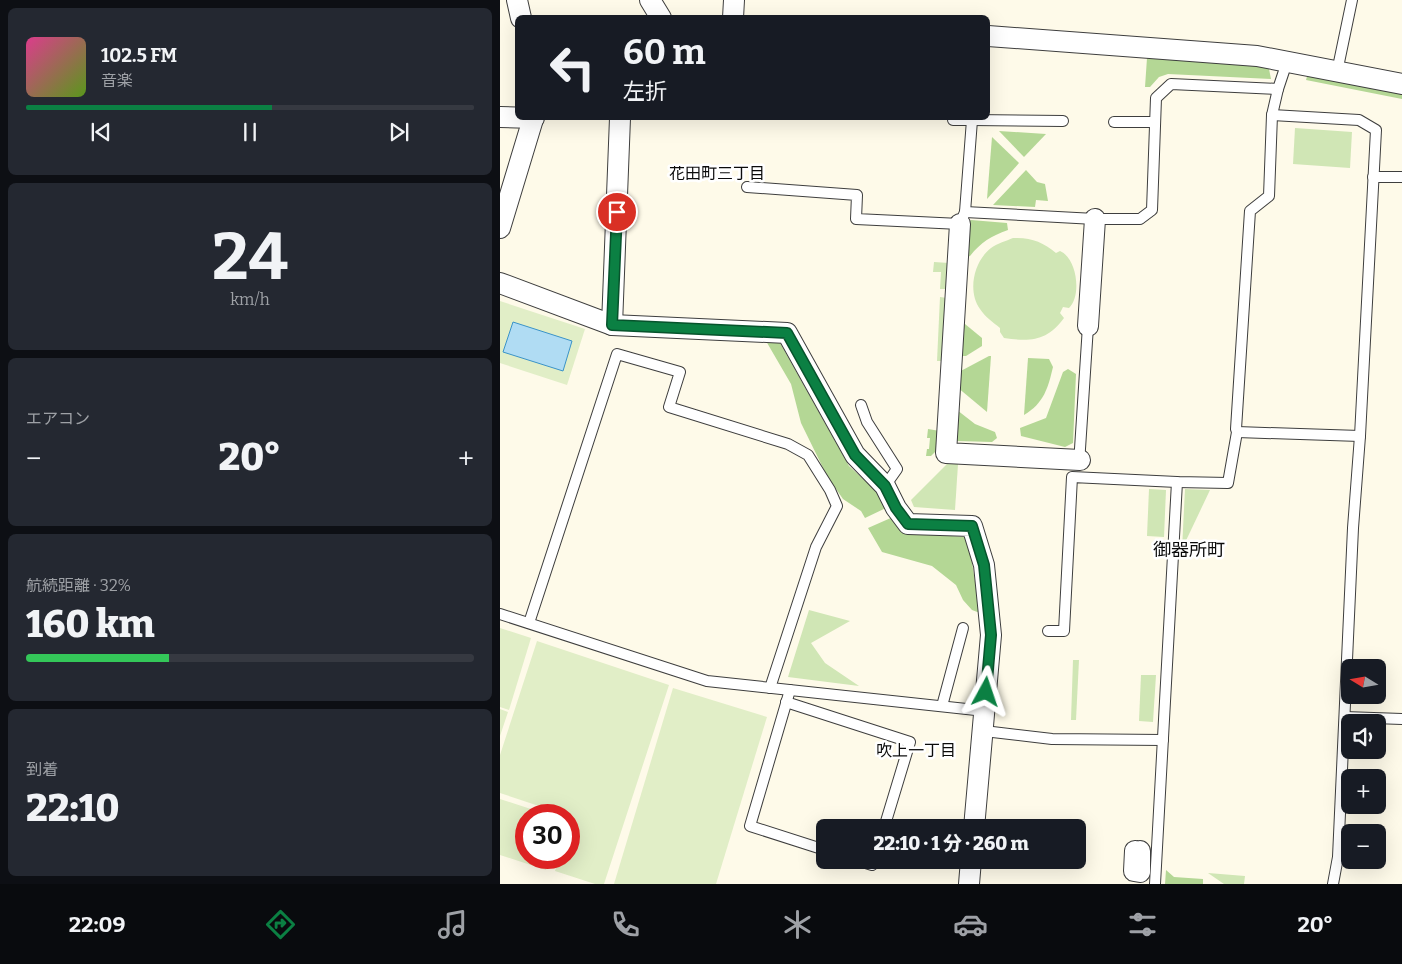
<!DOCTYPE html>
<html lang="ja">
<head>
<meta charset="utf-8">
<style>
  body { margin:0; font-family:Bitter,"Noto Sans JP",serif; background:#242831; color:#f1f3f6; height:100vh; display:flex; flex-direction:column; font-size:19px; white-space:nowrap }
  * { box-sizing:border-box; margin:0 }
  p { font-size:16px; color:#9ea1a6 }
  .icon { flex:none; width:28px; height:28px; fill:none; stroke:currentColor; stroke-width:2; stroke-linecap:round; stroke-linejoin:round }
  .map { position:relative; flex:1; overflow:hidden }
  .side { display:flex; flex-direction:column; gap:8px; padding:8px; background:#0d0f14; width:500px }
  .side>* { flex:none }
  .banner { position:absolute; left:15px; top:15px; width:475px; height:105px; border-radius:8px; box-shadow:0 5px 20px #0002; background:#171b24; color:#f1f3f6; overflow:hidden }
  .needle { width:32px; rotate:281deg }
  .tools { position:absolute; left:841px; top:659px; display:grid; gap:10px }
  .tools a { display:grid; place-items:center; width:45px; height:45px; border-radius:8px; background:#171b24; box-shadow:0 5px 20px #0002; font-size:25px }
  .speed { position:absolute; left:15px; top:804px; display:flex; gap:10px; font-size:25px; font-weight:700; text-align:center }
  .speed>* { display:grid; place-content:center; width:65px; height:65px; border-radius:50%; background:#171b24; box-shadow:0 5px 20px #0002; line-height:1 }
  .speed .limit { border:8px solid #d22; background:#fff; color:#111 }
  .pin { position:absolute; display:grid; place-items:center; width:42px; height:42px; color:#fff; margin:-21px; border:2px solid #fff; border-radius:50%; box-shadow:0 1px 5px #0007 }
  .me { position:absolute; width:55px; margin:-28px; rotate:5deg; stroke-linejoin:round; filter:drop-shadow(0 0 4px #0008) }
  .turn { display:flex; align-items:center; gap:18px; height:105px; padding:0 25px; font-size:22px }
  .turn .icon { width:65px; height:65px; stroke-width:2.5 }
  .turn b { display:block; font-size:35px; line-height:42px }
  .big { font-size:38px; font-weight:800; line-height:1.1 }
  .side .tile { flex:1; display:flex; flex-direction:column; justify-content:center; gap:8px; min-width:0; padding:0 18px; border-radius:8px; background:#242831 }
  .side .dial { align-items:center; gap:0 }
  .dial b { font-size:65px; line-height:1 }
  .song { display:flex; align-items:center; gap:15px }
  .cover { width:60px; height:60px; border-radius:8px; background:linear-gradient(135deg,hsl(330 70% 55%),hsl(90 70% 35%)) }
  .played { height:5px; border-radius:2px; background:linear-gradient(90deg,#0b8043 55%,#363941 55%) }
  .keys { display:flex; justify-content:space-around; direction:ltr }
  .heat { display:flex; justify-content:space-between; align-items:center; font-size:28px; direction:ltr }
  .charge { height:8px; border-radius:4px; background:linear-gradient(90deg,#34c759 32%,#363941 0) }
  .trip { position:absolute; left:316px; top:819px; width:270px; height:50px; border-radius:8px; background:#171b24; box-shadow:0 5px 20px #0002; font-weight:800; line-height:50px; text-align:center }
  .tabs { display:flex; height:80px; justify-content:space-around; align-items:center; background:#090b0e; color:#9ea1a6 }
  .tabs .icon { width:35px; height:35px }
  .tabs .on { color:#0b8043 }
  .tabs b { font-size:22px; color:#f1f3f6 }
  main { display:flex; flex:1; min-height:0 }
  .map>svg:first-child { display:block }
  .green { fill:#d0e6b5 }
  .forest { fill:#b4d795 }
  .pitch { fill:#e1eec7 }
  .water { fill:#b0dcf3; stroke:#3a93c8 }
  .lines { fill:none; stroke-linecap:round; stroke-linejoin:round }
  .lane-casing { stroke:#3e3e3e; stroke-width:12 }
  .street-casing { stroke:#3e3e3e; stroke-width:22 }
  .lane { stroke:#fff; stroke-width:10 }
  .street { stroke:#fff; stroke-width:20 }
  .route-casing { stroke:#07532c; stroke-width:12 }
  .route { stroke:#0b8043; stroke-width:9 }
  .labels { text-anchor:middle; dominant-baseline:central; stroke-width:5; stroke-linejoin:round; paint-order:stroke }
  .neighbourhood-label { font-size:16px; fill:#0b0b0b; stroke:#fff }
  .quarter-label { font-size:18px; fill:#0b0b0b; stroke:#fff }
</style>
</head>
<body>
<main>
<section class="side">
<div class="tile">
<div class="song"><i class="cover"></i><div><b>102.5 FM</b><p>音楽</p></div></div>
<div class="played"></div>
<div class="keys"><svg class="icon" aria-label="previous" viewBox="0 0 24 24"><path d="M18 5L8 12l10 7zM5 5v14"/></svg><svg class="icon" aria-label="pause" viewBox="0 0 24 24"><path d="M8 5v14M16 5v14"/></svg><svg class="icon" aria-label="next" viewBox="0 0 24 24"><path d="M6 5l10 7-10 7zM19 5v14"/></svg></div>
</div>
<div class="tile dial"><b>24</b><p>km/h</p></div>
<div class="tile"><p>エアコン</p>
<div class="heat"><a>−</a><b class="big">20°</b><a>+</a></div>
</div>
<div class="tile"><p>航続距離 · 32%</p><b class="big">160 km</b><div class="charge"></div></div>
<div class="tile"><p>到着</p><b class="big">22:10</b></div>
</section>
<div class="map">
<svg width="902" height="884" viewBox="0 0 902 884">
  <rect width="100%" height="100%" fill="#fefae9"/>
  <g class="green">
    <polygon points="795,128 852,132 850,168 793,164"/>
    <path d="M513 238C531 237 543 242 556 253L560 251C577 258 582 296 569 308L563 307 560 313 564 318C547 341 531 342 504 338L500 332V328C493 322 485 317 480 309 467 291 474 261 491 248 498 243 506 241 513 238Z"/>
    <polygon points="434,262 449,263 448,289 440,289 441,272 433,272"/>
    <polygon points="440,297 447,298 444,361 437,361"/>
    <polygon points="448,463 458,464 455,510 414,507 411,500"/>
    <polygon points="649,489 666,490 664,537 647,536"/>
    <polygon points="685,489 710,490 682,549"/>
    <polygon points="309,610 350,621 311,643 325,663 359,686 288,677"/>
    <polygon points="573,660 579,660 576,720 571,720"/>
    <polygon points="641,675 656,675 653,722 639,721"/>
    <polygon points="708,873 745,876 744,884 724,884"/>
  </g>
  <g class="forest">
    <polygon points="647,58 759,62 768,64 771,79 668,74 659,77 650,87 645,87"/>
    <polygon points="808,73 902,91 902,99 806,80"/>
    <polygon points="499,131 546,134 524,157"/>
    <polygon points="492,137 519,163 487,199"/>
    <polygon points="526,170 537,182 545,184 548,201 536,200 535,207 493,205"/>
    <path d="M471 220 507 223 508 230C491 236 481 242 470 256L464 258 466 225Z"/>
    <polygon points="465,324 482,338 482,346 466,356 458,356 460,325"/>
    <polygon points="266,341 279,341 349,466 383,497 388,507 365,518 361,511 343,499 327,476 301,423 291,384"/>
    <polygon points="489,356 491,356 487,412 457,387 457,373"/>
    <path d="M528 358 549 359 553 367C548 388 544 403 524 415Z"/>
    <polygon points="568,369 576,374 573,443 565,447 521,436 520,428 546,418 563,372"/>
    <polygon points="457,410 475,424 495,432 497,438 492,442 457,441 453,436"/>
    <polygon points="428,429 440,431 439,448 431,456 426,456 427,449 429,449 430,438 427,438"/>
    <polygon points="393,517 402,533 468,537 480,613 472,610 463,600 456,585 432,566 382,552 368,528"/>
    <polygon points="666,870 674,877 703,879 703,884 665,884"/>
  </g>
  <g class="pitch">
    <polygon points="0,301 85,329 67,385 0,363"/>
    <polygon points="0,628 31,638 9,710 0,707"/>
    <polygon points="37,641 169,685 104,884 95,884 55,871 59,858 69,858 69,828 72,817 0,793 0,755"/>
    <polygon points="173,688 267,717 216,884 114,884"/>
    <polygon points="0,709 8,712 0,736"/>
    <polygon points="0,799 49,815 26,815 26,858 50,858 46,870 0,855"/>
  </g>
  <polygon class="water" points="13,322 72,341 63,371 3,352"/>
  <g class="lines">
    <defs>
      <g id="lane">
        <polyline points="837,72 852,0"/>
        <polyline points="772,115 859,120 876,130 860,436 853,528 838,857 833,884"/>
        <polyline points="472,120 563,121"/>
        <polyline points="614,122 655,122"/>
        <polyline points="873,177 902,177"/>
        <polyline points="247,187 357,195 356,219 460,224 465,212 472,120 453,120"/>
        <polyline points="465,212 595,219 640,219 652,210 656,98 671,84 778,89"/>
        <polyline points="361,405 367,422 397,469 385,486"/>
        <polyline points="737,432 860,436"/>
        <polyline points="579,464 588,326"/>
        <polyline points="0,614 207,681 485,711"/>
        <polyline points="29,623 117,354 180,372 169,407 288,444 308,455 330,490 337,506 316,547 270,688"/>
        <polyline points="548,631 564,631 572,477 677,482 728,483 737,432 736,429 750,211 769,196 772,115 778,89 787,62"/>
        <polyline points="290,690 250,826 325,850"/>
        <polyline points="286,702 410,742 384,828"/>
        <polyline points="442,706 463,628"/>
        <polyline points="845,717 902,719"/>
        <polyline points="484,731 552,739 663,740"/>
        <polyline points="356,860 372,865 374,860"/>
        <polyline points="655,884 677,482"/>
      </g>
      <g id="street">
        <polyline points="17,0 21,18"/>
        <polyline points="150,0 161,18"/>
        <polyline points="233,18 234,0"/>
        <polyline points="488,36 757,56 902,84"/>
        <polyline points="0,117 34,118"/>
        <polyline points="460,224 446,453 580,460"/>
        <polyline points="0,228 33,119"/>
        <polyline points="0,283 112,325 287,333 355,455 385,486 396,508 408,524 472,526 484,565 491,635 474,828"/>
        <polyline points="112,325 120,118"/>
        <polyline points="588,326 595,219"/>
        <polyline points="635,851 634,871 640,872 640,851"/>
        <polyline points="469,884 471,860"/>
      </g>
    </defs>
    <use href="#lane" class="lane-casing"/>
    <use href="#street" class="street-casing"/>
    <use href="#lane" class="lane"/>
    <use href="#street" class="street"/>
  </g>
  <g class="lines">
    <defs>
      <polyline id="route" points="117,212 112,325 287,333 355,455 385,486 396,508 408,524 472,526 484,565 491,635 486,692"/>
    </defs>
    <use href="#route" class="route-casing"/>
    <use href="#route" class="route"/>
  </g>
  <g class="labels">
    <g class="neighbourhood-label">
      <text x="217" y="173">花田町三丁目</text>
      <text x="416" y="750">吹上一丁目</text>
    </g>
    <g class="quarter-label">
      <text x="689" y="550">御器所町</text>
    </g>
  </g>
</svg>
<div class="tools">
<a><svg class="needle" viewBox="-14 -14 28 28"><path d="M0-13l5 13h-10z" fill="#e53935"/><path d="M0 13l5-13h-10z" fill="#9ea1a6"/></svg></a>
<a><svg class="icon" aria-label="sound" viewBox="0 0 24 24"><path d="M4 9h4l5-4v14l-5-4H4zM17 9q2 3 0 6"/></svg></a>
<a>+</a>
<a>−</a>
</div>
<div class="speed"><div class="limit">30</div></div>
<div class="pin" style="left:117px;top:212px;background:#d93025"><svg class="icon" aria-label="arrive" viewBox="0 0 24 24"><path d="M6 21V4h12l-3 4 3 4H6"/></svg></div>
<svg class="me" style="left:486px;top:692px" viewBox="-20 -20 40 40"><path d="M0-17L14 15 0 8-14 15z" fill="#0b8043" stroke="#fff" stroke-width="4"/></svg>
<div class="trip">22:10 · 1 分 · 260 m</div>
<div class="banner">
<div class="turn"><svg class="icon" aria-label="left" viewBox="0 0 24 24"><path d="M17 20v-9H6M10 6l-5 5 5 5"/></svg><div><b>60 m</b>左折</div></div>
</div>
</div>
</main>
<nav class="tabs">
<b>22:09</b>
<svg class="icon on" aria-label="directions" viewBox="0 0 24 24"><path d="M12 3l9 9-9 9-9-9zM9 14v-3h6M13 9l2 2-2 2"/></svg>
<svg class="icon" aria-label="music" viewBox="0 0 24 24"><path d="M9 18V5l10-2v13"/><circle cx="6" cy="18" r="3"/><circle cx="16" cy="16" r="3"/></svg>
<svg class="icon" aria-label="phone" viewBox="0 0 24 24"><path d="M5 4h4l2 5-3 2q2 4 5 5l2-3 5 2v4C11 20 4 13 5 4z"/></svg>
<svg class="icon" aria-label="climate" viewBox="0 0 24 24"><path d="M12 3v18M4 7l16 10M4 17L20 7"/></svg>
<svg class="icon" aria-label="car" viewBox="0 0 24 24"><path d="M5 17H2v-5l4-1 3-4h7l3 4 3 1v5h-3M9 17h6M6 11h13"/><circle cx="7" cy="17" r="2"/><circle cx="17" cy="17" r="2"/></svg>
<svg class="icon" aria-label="filters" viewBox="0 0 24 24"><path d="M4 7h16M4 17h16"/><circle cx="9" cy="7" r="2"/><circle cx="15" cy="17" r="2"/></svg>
<b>20°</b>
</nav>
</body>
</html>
